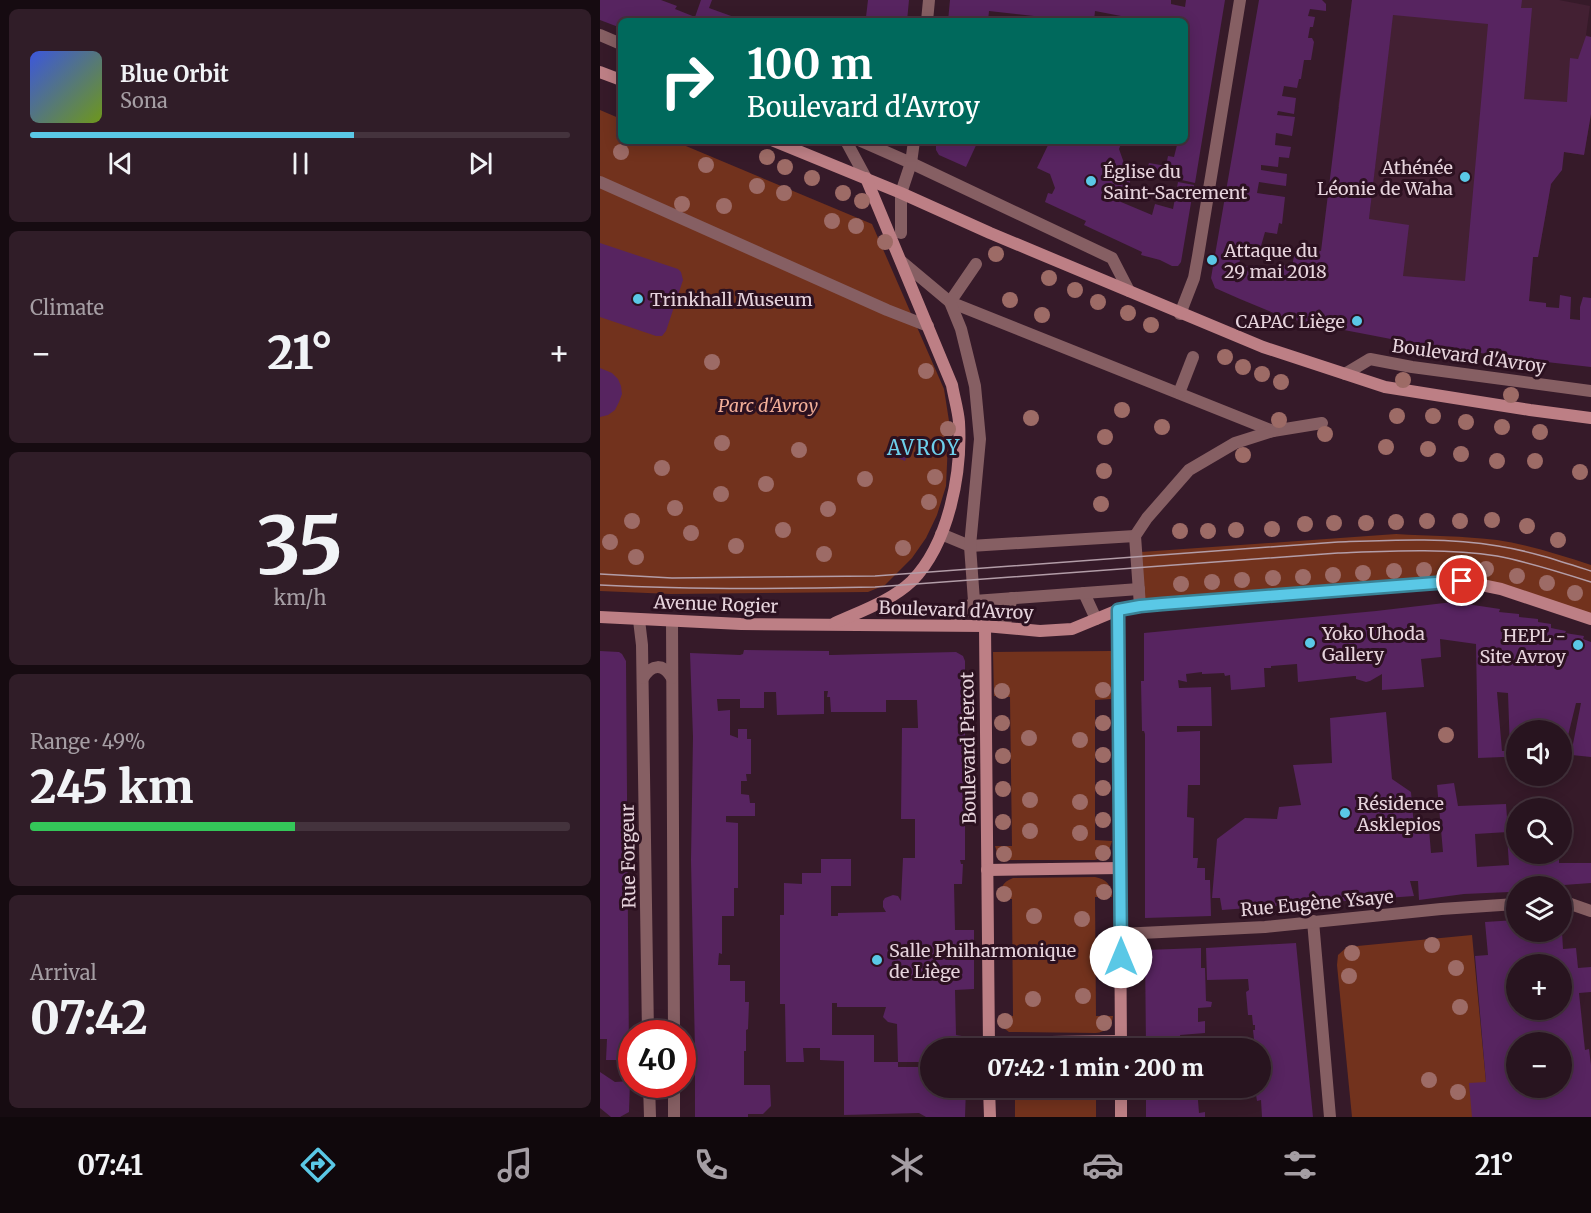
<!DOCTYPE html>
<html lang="en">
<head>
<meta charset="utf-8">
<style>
  body { margin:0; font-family:Merriweather,serif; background:#301d28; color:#f1f3f6; height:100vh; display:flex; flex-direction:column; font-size:22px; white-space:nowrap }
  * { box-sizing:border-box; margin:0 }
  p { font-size:20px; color:#a59ea4 }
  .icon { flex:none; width:33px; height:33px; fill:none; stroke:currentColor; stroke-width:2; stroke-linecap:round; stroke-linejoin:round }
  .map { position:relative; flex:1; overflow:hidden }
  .panel { display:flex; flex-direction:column; gap:9px; padding:9px; background:#160b11; width:600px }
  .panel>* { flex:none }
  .banner { position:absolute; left:18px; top:18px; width:570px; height:126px; border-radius:9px; box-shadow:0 3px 15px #0003,0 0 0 2px #44333d; background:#00695c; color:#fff; overflow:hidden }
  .tools { position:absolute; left:906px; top:720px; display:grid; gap:12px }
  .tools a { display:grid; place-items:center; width:66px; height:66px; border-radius:50%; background:#28141f; box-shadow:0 3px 15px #0003,0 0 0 2px #44333d; font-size:30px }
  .speed { position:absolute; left:18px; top:1020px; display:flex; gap:12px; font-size:30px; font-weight:700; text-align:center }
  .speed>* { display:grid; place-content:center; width:78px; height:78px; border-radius:50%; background:#28141f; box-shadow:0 3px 15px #0003,0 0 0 2px #44333d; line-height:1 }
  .speed .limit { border:9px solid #d22; background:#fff; color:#111 }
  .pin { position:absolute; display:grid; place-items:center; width:51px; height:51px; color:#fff; margin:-26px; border:3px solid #fff; border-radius:50%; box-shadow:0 2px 6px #0007 }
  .me { position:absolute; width:66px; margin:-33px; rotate:0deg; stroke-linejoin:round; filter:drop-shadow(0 0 4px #0008) }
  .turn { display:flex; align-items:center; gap:21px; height:126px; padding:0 30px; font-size:27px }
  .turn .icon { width:78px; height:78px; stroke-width:2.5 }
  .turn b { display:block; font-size:42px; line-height:51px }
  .big { font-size:45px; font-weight:800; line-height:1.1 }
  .panel .card { flex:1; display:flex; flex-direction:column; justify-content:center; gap:9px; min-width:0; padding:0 21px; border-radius:9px; background:#301d28 }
  .panel .dial { align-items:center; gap:0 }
  .dial b { font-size:78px; line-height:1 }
  .song { display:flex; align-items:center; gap:18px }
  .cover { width:72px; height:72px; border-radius:9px; background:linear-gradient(135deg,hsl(230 70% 55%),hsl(80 70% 35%)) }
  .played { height:6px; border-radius:3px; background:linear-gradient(90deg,#5ac8e6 60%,#44333d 60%) }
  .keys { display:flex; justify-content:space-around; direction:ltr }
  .heat { display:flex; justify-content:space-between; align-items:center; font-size:33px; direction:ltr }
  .charge { height:9px; border-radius:4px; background:linear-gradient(90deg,#34c759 49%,#44333d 0) }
  .trip { position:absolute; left:320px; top:1038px; width:351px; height:60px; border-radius:30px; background:#28141f; box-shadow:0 3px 15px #0003,0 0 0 2px #44333d; font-weight:800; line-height:60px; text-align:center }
  .menu { display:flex; height:96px; justify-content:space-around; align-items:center; background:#10080c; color:#a59ea4 }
  .menu .icon { width:42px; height:42px }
  .menu .current { color:#5ac8e6 }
  .menu b { font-size:27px; color:#f1f3f6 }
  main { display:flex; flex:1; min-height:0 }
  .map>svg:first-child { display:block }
  .built { fill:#432033 }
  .green { fill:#72321d }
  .building { fill:#572460; fill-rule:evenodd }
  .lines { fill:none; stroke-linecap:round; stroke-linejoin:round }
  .lane { stroke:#865f63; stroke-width:12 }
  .street { stroke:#865f63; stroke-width:12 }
  .secondary { stroke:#bd7f85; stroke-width:12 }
  .tram { stroke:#b39da8; stroke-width:1.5 }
  .tree { fill:#9d6b66 }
  .route-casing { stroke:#3a8296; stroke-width:15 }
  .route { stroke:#5ac8e6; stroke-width:10 }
  .poi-dot { fill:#5ac8e6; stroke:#2c1120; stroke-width:2 }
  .labels { text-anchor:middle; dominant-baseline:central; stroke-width:6; stroke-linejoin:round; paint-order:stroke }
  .poi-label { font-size:18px; fill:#e6d3dc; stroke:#2c1120; text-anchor:start }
  .street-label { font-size:18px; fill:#e6d3dc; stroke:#2c1120 }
  .park-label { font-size:18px; font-style:italic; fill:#f2ae98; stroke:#2c1120 }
  .neighbourhood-label { font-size:20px; letter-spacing:1.5px; fill:#6dcfeb; stroke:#2c1120 }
</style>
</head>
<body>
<main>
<section class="panel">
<div class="card">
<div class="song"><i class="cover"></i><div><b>Blue Orbit</b><p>Sona</p></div></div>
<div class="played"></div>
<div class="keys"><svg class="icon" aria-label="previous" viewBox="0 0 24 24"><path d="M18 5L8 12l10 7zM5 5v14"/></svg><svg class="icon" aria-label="pause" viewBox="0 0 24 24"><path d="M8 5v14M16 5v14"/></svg><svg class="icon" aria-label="next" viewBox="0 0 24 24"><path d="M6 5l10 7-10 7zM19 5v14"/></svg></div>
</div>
<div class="card"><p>Climate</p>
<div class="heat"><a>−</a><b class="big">21°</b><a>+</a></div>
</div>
<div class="card dial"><b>35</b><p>km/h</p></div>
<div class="card"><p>Range · 49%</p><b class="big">245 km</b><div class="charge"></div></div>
<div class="card"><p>Arrival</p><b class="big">07:42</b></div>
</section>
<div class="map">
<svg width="991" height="1117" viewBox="0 0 991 1117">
  <rect width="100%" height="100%" fill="#361a29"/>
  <polygon class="built" points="752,0 959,0 990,6 986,35 991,37 991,114 984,155 964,152 951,184 938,257 933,257 929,301 796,340 769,219 781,113 738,107"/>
  <g class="green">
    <polygon points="0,110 21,119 21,141 74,141 272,224 344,389 349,421 346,486 337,515 326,538 312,558 285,585 268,592 71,594 0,591"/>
    <path d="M796 534C829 536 864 536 897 540 929 545 960 555 991 565V616L863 577 545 603 541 552Z"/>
    <path d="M511 651V699L495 700V840L512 841C509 852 506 857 495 860H407L397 852 395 846H412L410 697 394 696 393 652Z"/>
    <path d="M495 877C506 879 512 885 512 897H495L496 1016H513C512 1026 506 1032 496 1033L409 1032 405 1029 400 1017 413 1016 412 899H399C400 889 402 882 413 878Z"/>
    <polygon points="872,935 886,1082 872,1117 752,1117 737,965 738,955 747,947"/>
    <rect x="415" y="1088" width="81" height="29"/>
  </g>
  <g class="building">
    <polygon points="0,0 61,0 77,6 75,9 95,17 101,0 112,0 109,8 145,21 21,21 21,28 0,20"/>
    <polygon points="268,0 309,0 307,21 258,21 259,16 266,17"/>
    <polygon points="350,0 571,0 571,4 585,7 586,0 625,0 595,183 546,172 549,163 566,166 568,156 574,157 578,141 585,141 585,21 547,21 495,11 494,21 479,21 389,11 388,21 348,21"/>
    <path d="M659 0H722L726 4V11L710 9 708 16 715 17 713 27H710L708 38H712L714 42 711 60H704L701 79H699L697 88 684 86 682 96 696 98 694 114 678 111 677 115 695 117 692 136 676 133 675 145 691 147 689 158 679 157 678 167 661 165V170L687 174 686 186 659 182 657 193 685 197 682 224 679 223 677 234 665 232 661 246 646 243 644 254H641L639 265 652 267 653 265 672 273 670 279 676 281 680 265 692 266 696 247 721 251 752 0H922L921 8H932L924 99 967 102 970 58 978 59 986 36 991 37V114L984 155 964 152 962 170 951 184 938 257H933L929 301 946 303V307L959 308 960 295 971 297 970 319 980 320V307L983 297 991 298V367L920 359 796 340 713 324 686 318 640 299 615 288 611 278ZM793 15 888 24 865 281 803 276 809 225 769 219Z"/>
    <polygon points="336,141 378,141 366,167 339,155 336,150"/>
    <polygon points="450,141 522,141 519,149 524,163 536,168 521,202 552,215 555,204 573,209 578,182 594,185 581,262 578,266 572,266 560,260 541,255 542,252 484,225 486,221 445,202 448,193 452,194 455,188 450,174 437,168"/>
    <polygon points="0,243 78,269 81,272 83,280 66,331 62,336 56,336 0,317"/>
    <polygon points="0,368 12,373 18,379 21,386 22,394 19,402 15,410 8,415 0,417"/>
    <polygon points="298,446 309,450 305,461 293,456"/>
    <path d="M853 602 900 609 899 612 919 614V617L938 619V622L951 624V628L966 631 965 633 984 636 983 639 991 642V757L962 754V730H916V758L903 757 878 758 876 644 840 639 841 657 821 659 824 687 782 690V674L770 681 766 682 756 679V676H754L698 682 697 664 671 666V668H664L665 687 631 690 630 675 625 676 624 673 602 674V672L586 674 587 682 578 680 579 688 611 687 612 726H577V732L600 731V785H588L587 817 594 818 593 858H598L597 868H605V880H610L611 916 545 918V734L544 731H542L541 681H544V633L776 611ZM897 692 908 693 910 751H902ZM976 703H981L972 749 965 748Z"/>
    <path d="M144 650 229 651V655H231L356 652 363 656 365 661V860H360L361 864H363L362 884H354L355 930H374V989L355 990 356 1035 362 1036 363 1048H330V1088H366L365 1117H326L319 1113 244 1115V1061L220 1060V1048H203L204 1062H186L185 1004H180V915H184V883L202 884V873H221V859H251V886H231V916H238V913L286 912 283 907V901L285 898 293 895 298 896 301 901 303 858H315V819H301L302 728H318L317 700H286V712H231L230 697H227L228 691H224V714L177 715 176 692H164V708H140V699H117L118 711 130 710V735L138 738V729H147V739H151V774H146L147 781H141V794L149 795 150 803H155V816H126V822L138 823V888H134V916H122V954L119 953 118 965H130V981H145V1002H149L148 1029 146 1030V1051H144V1085H170L171 1106 163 1114H148V1117H95V1051L91 860 93 737 90 653 140 655 143 654ZM232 1003H237V1007H286L283 1017 288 1022 297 1024 298 1062H321L322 1067H298V1062H274V1035H232Z"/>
    <polygon points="0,651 19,652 22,654 26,661 29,1060 6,1060 7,1039 0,1039"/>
    <polygon points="786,712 792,779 811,792 814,827 825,826 829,829 831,853 843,852 837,785 854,783 858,806 906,804 908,832 875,834 877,867 909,865 907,835 916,834 916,854 959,854 959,863 991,863 991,883 950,886 916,886 916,891 910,892 864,894 819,900 818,881 810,881 814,896 622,910 620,898 612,898 617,839 645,818 677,819 679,807 701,805 693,765 732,763 730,718"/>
    <path d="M916 920V932H962L963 949 976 948 978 968 991 967V992L979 993 985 1050 989 1049 991 1065V1117H872L869 1083 886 1082 875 956 888 955 885 922ZM916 964H962V1010H916ZM916 1042H962V1088H916Z"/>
    <polygon points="696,943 713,1117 662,1117 661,1100 657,1101 655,1088 660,1088 660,1048 655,1048 653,1030 655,1030 655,1025 653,1025 652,1015 648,1015 646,992 649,990 648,979 607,980 606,948"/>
    <polygon points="601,948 601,968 605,968 606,1001 612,1002 611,1007 598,1008 598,1022 605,1021 605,1033 580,1035 581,1040 610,1038 611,1048 546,1048 545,950"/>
    <polygon points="0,1072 15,1082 30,1081 29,1112 20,1117 11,1117 0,1108"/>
    <polygon points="546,1088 597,1088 599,1113 605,1112 605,1117 546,1117"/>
  </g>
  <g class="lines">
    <polyline class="lane" points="301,193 301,233"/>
    <g class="street">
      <polyline points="327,21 329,0"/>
      <polyline points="0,35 21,44"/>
      <polyline points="246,141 266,178"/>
      <polyline points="261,141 311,163 512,258 529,291"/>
      <polyline points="0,182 287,310 328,326"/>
      <polyline points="301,193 311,163 314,141"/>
      <polyline points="301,261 350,302 673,431 722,423"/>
      <polyline points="580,314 594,278 598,256 640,0"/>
      <polyline points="745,374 770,359 812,367 991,391"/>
      <polyline points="579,393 593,357"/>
      <polyline points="341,534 370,546 535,536"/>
      <polyline points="484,593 496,619"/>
      <polyline points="374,601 539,589"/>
      <polyline points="540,606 535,536 547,518 589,470 635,443 673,431"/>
      <polyline points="39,620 42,645 48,1034"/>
      <polyline points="72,621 74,1034"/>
      <polyline points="354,625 374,601 370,546 380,439 375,386 361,329 350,302 376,264"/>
      <polyline points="404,627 412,598"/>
      <path d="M43 678C52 664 63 663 72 678"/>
      <polyline points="962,901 991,911"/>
      <polyline points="713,921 730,1117"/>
      <polyline points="520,934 665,927 841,909 916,904"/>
      <polyline points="49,1084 50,1117"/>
      <polyline points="74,1084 74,1117"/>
    </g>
    <g class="secondary">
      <polyline points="0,72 21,80"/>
      <polyline points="174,141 301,193 390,233 663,347 785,387 930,410 991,418"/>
      <polyline points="518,610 521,1048"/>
      <polyline points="0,617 141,624 385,626 440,631 472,629 518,610 540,606 862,581 901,589 991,619"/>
      <path d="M235 623C261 611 291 601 312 581 349 543 362 473 359 422 358 410 354 397 352 385L266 178"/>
      <polyline points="385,626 389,1048"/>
      <polyline points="387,870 520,868"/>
      <polyline points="389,1043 521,1041"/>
      <polyline points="389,1088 390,1117"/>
      <polyline points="521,1088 521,1117"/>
    </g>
    <g class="tram">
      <path d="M0 574 72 578 275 576 738 542C791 540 846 537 898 546 930 551 960 561 991 571"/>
      <path d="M0 585C92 590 183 589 275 587L738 553C791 551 845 548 897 556 929 562 960 572 991 582"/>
    </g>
  </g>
  <g class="tree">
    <circle cx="21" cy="152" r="8"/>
    <circle cx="167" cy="157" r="8"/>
    <circle cx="106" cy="165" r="8"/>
    <circle cx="185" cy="167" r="8"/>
    <circle cx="212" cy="178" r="8"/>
    <circle cx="157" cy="186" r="8"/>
    <circle cx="184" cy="193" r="8"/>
    <circle cx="243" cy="193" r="8"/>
    <circle cx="262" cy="201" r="8"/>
    <circle cx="82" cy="204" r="8"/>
    <circle cx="124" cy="206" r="8"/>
    <circle cx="232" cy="221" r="8"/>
    <circle cx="256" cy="226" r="8"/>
    <circle cx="285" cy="242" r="8"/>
    <circle cx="396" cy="254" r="8"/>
    <circle cx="449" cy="278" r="8"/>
    <circle cx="475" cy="290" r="8"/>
    <circle cx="410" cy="300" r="8"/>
    <circle cx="498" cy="302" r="8"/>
    <circle cx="528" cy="313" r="8"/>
    <circle cx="442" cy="315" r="8"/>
    <circle cx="551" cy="325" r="8"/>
    <circle cx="625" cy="357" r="8"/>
    <circle cx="112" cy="362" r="8"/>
    <circle cx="643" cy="367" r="8"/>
    <circle cx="326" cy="371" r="8"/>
    <circle cx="662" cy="374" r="8"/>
    <circle cx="803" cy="380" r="8"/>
    <circle cx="681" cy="382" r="8"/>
    <circle cx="911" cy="395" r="8"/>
    <circle cx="522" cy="410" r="8"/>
    <circle cx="797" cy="416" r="8"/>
    <circle cx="833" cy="416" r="8"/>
    <circle cx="431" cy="418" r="8"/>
    <circle cx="679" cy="420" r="8"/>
    <circle cx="866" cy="422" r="8"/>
    <circle cx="562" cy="427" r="8"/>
    <circle cx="902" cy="427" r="8"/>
    <circle cx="348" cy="429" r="8"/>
    <circle cx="940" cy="432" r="8"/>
    <circle cx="725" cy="434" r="8"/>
    <circle cx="505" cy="437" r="8"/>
    <circle cx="122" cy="443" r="8"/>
    <circle cx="786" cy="447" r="8"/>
    <circle cx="828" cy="449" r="8"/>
    <circle cx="199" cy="450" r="8"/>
    <circle cx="861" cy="454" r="8"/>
    <circle cx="643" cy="455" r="8"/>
    <circle cx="897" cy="461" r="8"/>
    <circle cx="935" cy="461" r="8"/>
    <circle cx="62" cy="468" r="8"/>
    <circle cx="504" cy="471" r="8"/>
    <circle cx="980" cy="472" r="8"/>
    <circle cx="335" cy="477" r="8"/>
    <circle cx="265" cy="479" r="8"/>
    <circle cx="166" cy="484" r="8"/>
    <circle cx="121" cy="494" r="8"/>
    <circle cx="329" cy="502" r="8"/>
    <circle cx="501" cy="504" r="8"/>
    <circle cx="75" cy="508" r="8"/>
    <circle cx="228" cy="509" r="8"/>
    <circle cx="892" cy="520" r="8"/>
    <circle cx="32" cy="521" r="8"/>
    <circle cx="827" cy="521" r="8"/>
    <circle cx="860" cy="521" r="8"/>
    <circle cx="796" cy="522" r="8"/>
    <circle cx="734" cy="523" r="8"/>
    <circle cx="766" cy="523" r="8"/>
    <circle cx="705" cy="524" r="8"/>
    <circle cx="927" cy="526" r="8"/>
    <circle cx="672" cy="529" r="8"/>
    <circle cx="183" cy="530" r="8"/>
    <circle cx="636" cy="530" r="8"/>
    <circle cx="580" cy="531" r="8"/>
    <circle cx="608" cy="531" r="8"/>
    <circle cx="91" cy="533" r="8"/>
    <circle cx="958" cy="540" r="8"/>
    <circle cx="10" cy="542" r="8"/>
    <circle cx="136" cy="546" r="8"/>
    <circle cx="303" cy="548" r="8"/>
    <circle cx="224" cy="554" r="8"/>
    <circle cx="36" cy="557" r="8"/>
    <circle cx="859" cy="569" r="8"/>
    <circle cx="886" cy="569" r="8"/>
    <circle cx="824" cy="570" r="8"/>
    <circle cx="794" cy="571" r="8"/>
    <circle cx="763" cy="573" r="8"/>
    <circle cx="733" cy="575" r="8"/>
    <circle cx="917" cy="576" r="8"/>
    <circle cx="703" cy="577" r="8"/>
    <circle cx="673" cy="578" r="8"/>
    <circle cx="642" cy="580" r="8"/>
    <circle cx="612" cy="582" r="8"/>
    <circle cx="947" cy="583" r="8"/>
    <circle cx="581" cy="584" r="8"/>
    <circle cx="975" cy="593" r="8"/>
    <circle cx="503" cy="690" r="8"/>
    <circle cx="402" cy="691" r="8"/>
    <circle cx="402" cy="723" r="8"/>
    <circle cx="503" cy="723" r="8"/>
    <circle cx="846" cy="735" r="8"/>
    <circle cx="429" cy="738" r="8"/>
    <circle cx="480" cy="740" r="8"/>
    <circle cx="503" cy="755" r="8"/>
    <circle cx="403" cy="756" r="8"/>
    <circle cx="503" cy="788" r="8"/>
    <circle cx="403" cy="789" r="8"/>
    <circle cx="430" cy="800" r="8"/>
    <circle cx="480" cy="802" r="8"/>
    <circle cx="503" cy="820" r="8"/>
    <circle cx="403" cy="822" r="8"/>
    <circle cx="430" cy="831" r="8"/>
    <circle cx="480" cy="833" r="8"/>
    <circle cx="503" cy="853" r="8"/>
    <circle cx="404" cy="854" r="8"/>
    <circle cx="504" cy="892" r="8"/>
    <circle cx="404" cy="894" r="8"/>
    <circle cx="434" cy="916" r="8"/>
    <circle cx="482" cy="919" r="8"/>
    <circle cx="832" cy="945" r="8"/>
    <circle cx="752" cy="953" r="8"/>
    <circle cx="856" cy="968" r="8"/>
    <circle cx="749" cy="976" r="8"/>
    <circle cx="483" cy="996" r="8"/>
    <circle cx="433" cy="999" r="8"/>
    <circle cx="860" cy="1007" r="8"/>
    <circle cx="405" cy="1021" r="8"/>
    <circle cx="504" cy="1023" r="8"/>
    <circle cx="829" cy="1080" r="8"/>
    <circle cx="858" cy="1092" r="8"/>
  </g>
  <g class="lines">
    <defs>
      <polyline id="route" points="521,957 518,610 540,606 562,604 862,581"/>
    </defs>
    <use href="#route" class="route-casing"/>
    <use href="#route" class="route"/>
  </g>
  <g class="poi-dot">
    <circle cx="865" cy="177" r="6"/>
    <circle cx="491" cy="181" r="6"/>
    <circle cx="612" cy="260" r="6"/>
    <circle cx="38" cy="299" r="6"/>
    <circle cx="757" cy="321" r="6"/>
    <circle cx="710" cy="643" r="6"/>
    <circle cx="978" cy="645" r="6"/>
    <circle cx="745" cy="813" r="6"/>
    <circle cx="277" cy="960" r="6"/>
  </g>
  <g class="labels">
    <g class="poi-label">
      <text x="853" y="167" text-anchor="end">Athénée<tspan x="853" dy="21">Léonie de Waha</tspan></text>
      <text x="503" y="171">Église du<tspan x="503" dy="21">Saint-Sacrement</tspan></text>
      <text x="624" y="250">Attaque du<tspan x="624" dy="21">29 mai 2018</tspan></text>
      <text x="50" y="299">Trinkhall Museum</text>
      <text x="745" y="321" text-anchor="end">CAPAC Liège</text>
      <text x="722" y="633">Yoko Uhoda<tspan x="722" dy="21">Gallery</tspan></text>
      <text x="966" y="635" text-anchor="end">HEPL -<tspan x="966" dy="21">Site Avroy</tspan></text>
      <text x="757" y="803">Résidence<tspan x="757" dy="21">Asklepios</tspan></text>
      <text x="289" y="950">Salle Philharmonique<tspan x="289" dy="21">de Liège</tspan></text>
    </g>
    <g class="street-label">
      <text transform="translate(869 356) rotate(8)">Boulevard d'Avroy</text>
      <text transform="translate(116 604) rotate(2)">Avenue Rogier</text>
      <text transform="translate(356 610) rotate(2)">Boulevard d'Avroy</text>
      <text transform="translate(368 748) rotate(-91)">Boulevard Piercot</text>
      <text transform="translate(28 856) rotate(-91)">Rue Forgeur</text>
      <text transform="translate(717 903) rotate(-5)">Rue Eugène Ysaye</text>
    </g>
    <g class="park-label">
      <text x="168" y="405">Parc d'Avroy</text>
    </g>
    <g class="neighbourhood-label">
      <text x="324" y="447">AVROY</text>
    </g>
  </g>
</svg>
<div class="tools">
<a><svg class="icon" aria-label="sound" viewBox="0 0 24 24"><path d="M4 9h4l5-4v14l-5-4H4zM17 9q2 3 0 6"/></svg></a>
<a><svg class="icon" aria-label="search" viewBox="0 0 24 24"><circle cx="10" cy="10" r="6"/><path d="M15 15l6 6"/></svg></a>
<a><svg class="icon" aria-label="layers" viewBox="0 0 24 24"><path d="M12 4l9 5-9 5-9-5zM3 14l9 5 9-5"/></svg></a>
<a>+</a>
<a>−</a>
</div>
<div class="speed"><div class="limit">40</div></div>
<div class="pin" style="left:862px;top:581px;background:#d93025"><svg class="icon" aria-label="arrive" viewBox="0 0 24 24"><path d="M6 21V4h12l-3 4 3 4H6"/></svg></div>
<svg class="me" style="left:521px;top:957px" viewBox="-20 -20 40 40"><circle r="19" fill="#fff"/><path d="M0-13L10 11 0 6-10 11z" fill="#5ac8e6"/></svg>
<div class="trip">07:42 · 1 min · 200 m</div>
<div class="banner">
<div class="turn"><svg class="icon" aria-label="right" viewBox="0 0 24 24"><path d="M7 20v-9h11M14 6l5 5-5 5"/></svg><div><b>100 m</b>Boulevard d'Avroy</div></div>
</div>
</div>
</main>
<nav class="menu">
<b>07:41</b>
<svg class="icon current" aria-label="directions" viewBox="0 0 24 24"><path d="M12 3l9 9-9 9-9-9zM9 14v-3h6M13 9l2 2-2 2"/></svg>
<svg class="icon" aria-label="music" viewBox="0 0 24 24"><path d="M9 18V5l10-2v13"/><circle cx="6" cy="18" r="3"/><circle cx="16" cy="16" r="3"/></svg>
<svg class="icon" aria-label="phone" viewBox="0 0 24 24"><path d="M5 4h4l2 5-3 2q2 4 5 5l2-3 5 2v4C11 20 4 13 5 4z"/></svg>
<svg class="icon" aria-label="climate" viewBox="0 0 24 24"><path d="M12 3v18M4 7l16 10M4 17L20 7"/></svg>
<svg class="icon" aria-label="car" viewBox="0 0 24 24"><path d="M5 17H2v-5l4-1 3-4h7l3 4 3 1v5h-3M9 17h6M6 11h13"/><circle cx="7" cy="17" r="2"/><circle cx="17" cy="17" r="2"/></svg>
<svg class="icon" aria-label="filters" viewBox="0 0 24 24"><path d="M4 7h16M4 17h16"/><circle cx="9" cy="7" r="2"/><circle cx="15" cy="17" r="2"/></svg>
<b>21°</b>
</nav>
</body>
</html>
